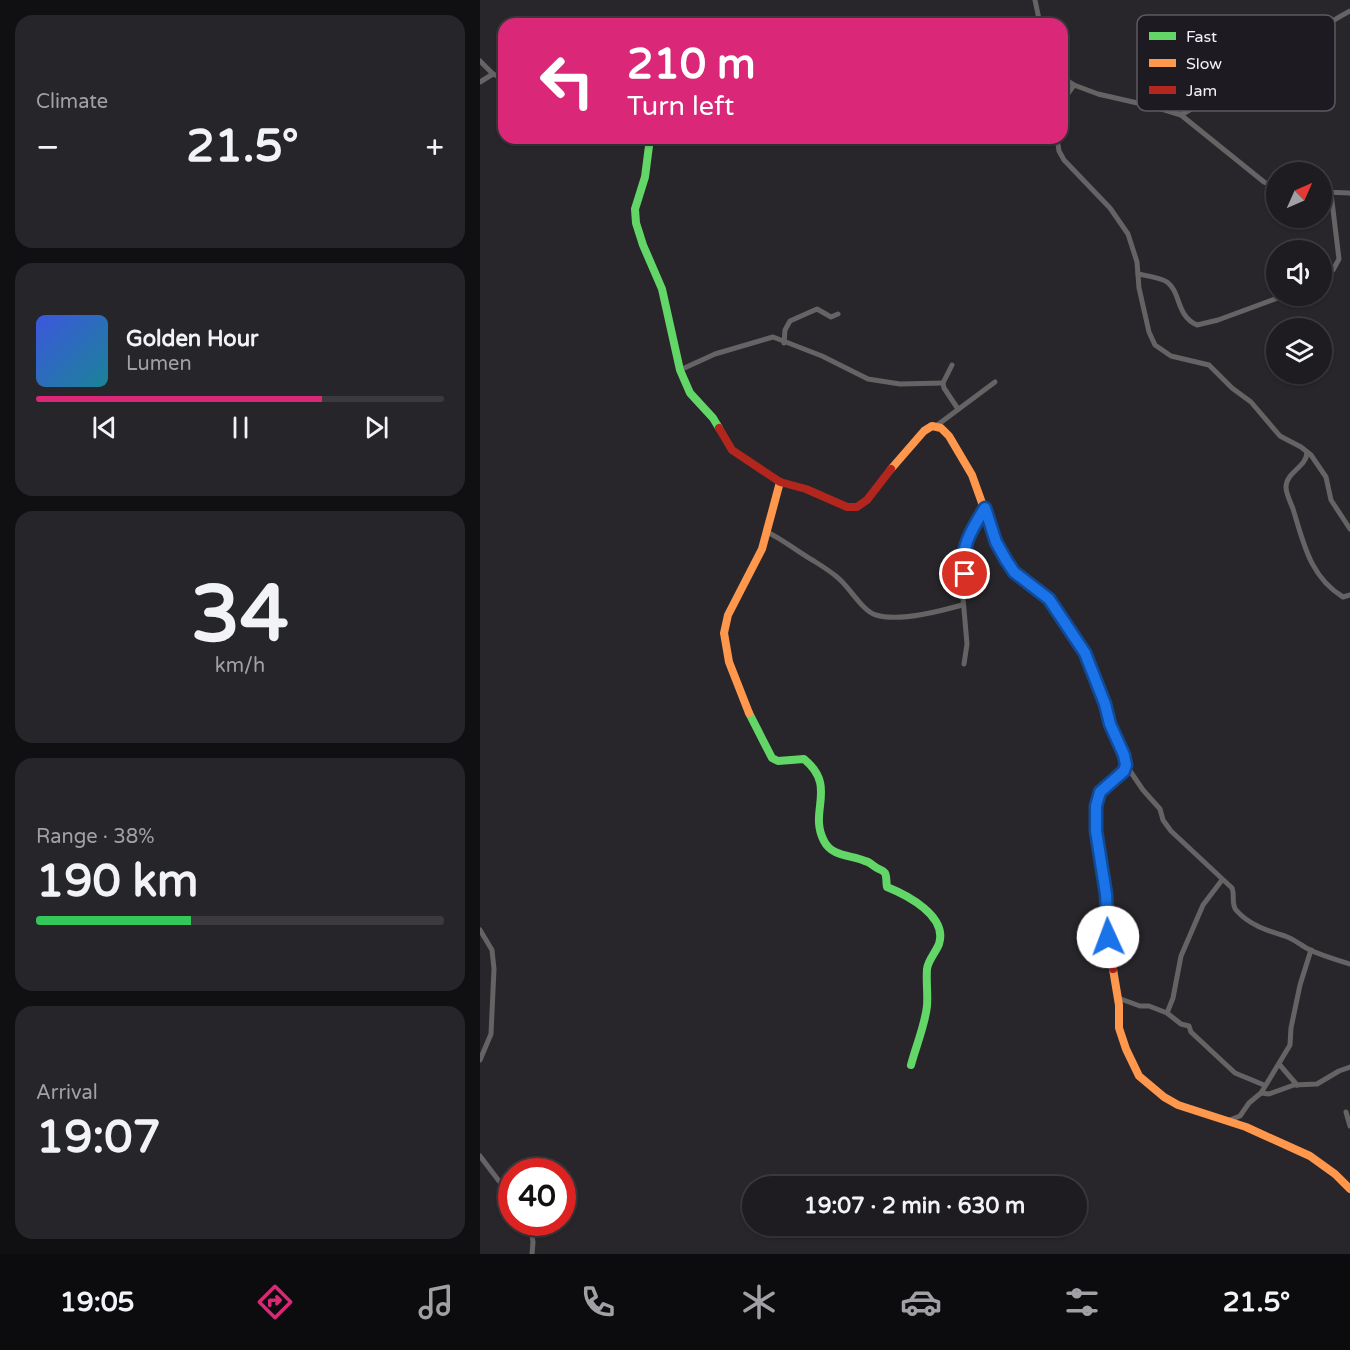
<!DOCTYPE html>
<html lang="en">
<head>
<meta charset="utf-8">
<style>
  body { margin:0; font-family:"Varela Round",sans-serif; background:#262529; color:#f1f3f6; height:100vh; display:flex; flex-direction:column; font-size:22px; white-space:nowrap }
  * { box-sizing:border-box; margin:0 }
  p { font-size:20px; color:#a1a1a5 }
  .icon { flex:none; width:33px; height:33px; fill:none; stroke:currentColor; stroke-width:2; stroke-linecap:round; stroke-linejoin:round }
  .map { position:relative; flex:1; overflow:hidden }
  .sheet { display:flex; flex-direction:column; gap:15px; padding:15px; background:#100f12; width:480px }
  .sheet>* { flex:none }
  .top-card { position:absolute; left:18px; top:18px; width:570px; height:126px; border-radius:18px; box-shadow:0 2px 4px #0004,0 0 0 2px #3c3a3e; background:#db2777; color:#fff; overflow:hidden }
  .needle { width:39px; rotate:45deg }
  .fabs { position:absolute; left:786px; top:162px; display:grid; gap:12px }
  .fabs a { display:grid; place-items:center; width:66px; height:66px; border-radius:50%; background:#1e1c20; box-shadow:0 2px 4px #0004,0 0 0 2px #3c3a3e; font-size:30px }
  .speed { position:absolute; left:18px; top:1158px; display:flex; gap:12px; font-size:30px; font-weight:700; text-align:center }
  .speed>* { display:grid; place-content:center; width:78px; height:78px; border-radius:50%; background:#1e1c20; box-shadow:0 2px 4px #0004,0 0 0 2px #3c3a3e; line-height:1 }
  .speed .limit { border:9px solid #d22; background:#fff; color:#111 }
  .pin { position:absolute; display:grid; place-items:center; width:51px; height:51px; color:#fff; margin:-26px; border:3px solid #fff; border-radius:50%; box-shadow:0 2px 6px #0007 }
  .me { position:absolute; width:66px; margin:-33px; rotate:358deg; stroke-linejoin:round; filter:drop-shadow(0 0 4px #0008) }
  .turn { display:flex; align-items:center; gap:21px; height:126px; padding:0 30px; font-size:27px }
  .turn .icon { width:78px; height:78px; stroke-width:2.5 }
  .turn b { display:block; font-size:42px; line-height:51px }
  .big { font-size:45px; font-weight:800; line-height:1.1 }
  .sheet .card { flex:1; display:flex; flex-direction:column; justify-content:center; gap:9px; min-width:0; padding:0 21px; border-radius:18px; background:#262529 }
  .sheet .dial { align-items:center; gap:0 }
  .dial b { font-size:78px; line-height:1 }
  .song { display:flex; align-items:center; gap:18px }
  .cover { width:72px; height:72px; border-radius:9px; background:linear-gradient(135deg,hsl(230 70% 55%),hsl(190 70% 35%)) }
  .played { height:6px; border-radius:3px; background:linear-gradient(90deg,#db2777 70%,#3c3a3e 70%) }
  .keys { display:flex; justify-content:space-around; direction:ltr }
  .heat { display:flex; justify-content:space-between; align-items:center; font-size:33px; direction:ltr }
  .charge { height:9px; border-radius:4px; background:linear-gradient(90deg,#34c759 38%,#3c3a3e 0) }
  .trip { position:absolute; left:262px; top:1176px; width:345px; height:60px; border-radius:30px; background:#1e1c20; box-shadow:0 2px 4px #0004,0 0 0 2px #3c3a3e; font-weight:800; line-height:60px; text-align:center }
  .tab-bar { display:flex; height:96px; justify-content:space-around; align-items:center; background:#0c0b0d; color:#a1a1a5 }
  .tab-bar .icon { width:42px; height:42px }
  .tab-bar .selected { color:#db2777 }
  .tab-bar b { font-size:27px; color:#f1f3f6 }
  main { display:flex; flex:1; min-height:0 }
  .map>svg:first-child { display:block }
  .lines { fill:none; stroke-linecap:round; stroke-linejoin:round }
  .street { stroke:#656364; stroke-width:5 }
  .fast { stroke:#63d668; stroke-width:8 }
  .slow { stroke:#ff974d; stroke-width:8 }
  .jam { stroke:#b3261e; stroke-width:8 }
  .route-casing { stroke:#114b97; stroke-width:15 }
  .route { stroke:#1a73e8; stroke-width:10 }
  .key { fill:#1d1a22; stroke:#5d5a62; stroke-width:1.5 }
  .key-label { font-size:16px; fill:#f3f1f7 }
</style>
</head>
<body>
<main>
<section class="sheet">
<div class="card"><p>Climate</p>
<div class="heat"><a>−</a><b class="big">21.5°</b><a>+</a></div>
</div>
<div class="card">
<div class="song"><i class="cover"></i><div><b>Golden Hour</b><p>Lumen</p></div></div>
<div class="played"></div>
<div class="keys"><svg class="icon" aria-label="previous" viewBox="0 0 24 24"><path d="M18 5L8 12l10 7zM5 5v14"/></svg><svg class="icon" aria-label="pause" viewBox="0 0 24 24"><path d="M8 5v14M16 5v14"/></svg><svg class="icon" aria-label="next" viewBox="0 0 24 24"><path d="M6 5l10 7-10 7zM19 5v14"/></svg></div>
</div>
<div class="card dial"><b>34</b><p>km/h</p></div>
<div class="card"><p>Range · 38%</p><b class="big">190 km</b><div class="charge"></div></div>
<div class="card"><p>Arrival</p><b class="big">19:07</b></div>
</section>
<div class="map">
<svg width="870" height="1254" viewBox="0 0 870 1254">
  <rect width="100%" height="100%" fill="#28262a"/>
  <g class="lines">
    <g class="street">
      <polyline points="555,0 560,24"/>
      <polyline points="0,61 13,74 24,79"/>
      <polyline points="582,77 594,85 618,94 675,107 701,115 784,182 796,187"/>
      <polyline points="0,82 13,74"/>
      <polyline points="582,102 594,85"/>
      <path d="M701 115C759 83 812 43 870 11"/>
      <polyline points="577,138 579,151 584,160 630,208 648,234 657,262 659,288 669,332 675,345 691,356 729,365 752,388 771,402 800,436 821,447 831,455 846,477 851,500 870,529"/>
      <polyline points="842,192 870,193"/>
      <path d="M658 274C667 276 679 277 687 282 701 292 696 316 717 325L738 320 803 296"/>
      <polyline points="842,276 853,270 859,259 851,193"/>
      <polyline points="304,343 305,330 310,321 337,309 351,317 358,314"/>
      <polyline points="472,365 463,383 464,388 478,409"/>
      <polyline points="200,370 235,354 293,337 342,356 388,379 420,384 463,383"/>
      <polyline points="456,426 515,382"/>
      <path d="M827 452C827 467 806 472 806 487 806 494 811 503 813 509 824 544 830 577 863 597L870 595"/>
      <path d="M287 532C304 540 318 552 334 561 342 566 350 571 357 577 369 586 382 611 396 615 418 622 461 611 482 605"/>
      <polyline points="484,664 487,644 483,598 487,583 482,559 487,539 504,510"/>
      <path d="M646 765 663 790 680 809 683 820 691 831 752 888C755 895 751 904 756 910 769 925 788 931 805 936 814 939 822 946 830 950 843 956 857 960 870 964"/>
      <polyline points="0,930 12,950 14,969 11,1034 0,1060"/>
      <polyline points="638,998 660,1006 669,1006 687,1013 701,1024 709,1026 711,1032 755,1073 784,1085"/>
      <polyline points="687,1013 693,998 701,956 723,905 742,880"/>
      <polyline points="799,1064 817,1085"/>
      <polyline points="781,1093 789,1094 814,1085 837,1084 859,1071 870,1067"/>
      <polyline points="866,1112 870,1126"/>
      <polyline points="747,1121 760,1116 769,1103 781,1093 810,1045 811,1028 820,985 831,950"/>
      <polyline points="0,1156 19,1181 32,1193"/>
      <polyline points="50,1222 53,1242 52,1254"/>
    </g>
    <g class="fast">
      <polyline points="170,138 165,177 155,209 156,223 163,245 182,289 200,370 210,393 233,418 239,428"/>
      <path d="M269 713 292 758 298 761 324 759C358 787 328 811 344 841 352 857 371 855 385 861 390 862 393 866 397 868 400 870 403 870 405 873 407 877 406 883 407 887 427 895 468 916 459 944 456 952 448 960 447 969 446 981 448 994 447 1006 445 1025 436 1046 431 1065"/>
    </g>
    <g class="slow">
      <polyline points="411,469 444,431 452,426 461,428 469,436 492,475 516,542 526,560 534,571 569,599 592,630 610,663 624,704"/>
      <polyline points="269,713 249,662 244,633 248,615 282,549 300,482"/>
      <polyline points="633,969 639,1005 639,1028 646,1049 659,1076 684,1097 698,1105 766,1127 830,1156 855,1174 870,1189"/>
    </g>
    <g class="jam">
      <polyline points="239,428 252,450 300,482 326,489 367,507 377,507 387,500 411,469"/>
      <path d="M624 704 644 755C647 785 620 779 616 804 612 830 622 864 626 891 627 906 626 922 628 937 629 948 631 958 633 969"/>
    </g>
  </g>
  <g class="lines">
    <defs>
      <path id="route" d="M485 574C479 548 492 529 505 508L516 542 526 560 534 572 569 599 605 653 625 704 630 724 644 755 646 765 644 771 620 792 616 806V831L626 894 628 937"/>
    </defs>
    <use href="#route" class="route-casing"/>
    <use href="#route" class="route"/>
  </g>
  <rect x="657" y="15" width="198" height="96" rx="9" class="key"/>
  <rect x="669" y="32" width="27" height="8" fill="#63d668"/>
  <rect x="669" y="59" width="27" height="8" fill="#ff974d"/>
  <rect x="669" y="86" width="27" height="8" fill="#b3261e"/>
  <g class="key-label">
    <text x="706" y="42">Fast</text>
    <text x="706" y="69">Slow</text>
    <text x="706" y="96">Jam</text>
  </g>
</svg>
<div class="fabs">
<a><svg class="needle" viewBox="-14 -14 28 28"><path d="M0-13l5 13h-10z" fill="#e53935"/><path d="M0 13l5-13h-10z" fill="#a1a1a5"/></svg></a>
<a><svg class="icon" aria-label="sound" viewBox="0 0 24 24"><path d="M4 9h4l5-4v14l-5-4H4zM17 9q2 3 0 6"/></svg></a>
<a><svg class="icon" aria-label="layers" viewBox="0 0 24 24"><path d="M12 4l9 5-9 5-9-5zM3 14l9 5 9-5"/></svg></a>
</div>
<div class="speed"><div class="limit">40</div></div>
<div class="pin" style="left:485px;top:574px;background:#d93025"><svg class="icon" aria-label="arrive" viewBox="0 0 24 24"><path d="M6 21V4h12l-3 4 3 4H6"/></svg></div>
<svg class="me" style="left:628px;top:937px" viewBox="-20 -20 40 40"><circle r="19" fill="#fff"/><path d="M0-13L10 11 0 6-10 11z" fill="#1a73e8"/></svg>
<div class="trip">19:07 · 2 min · 630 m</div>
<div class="top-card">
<div class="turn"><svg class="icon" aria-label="left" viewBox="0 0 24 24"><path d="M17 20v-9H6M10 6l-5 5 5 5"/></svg><div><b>210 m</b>Turn left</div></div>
</div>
</div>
</main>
<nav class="tab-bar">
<b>19:05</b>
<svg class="icon selected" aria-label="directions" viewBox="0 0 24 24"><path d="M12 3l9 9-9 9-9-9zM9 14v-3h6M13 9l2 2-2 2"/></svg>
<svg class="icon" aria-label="music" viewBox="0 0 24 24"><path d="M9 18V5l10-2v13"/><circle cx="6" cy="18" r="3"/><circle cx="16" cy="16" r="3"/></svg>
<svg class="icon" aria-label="phone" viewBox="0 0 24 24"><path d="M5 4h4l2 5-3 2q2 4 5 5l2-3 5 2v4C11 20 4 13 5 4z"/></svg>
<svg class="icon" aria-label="climate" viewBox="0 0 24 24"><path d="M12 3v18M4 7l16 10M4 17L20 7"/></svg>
<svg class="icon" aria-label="car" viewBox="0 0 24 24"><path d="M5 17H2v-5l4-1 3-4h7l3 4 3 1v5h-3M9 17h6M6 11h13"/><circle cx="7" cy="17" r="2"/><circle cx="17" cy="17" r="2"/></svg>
<svg class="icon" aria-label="filters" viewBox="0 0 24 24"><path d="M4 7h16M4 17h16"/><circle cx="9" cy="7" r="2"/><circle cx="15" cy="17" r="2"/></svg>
<b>21.5°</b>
</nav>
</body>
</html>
